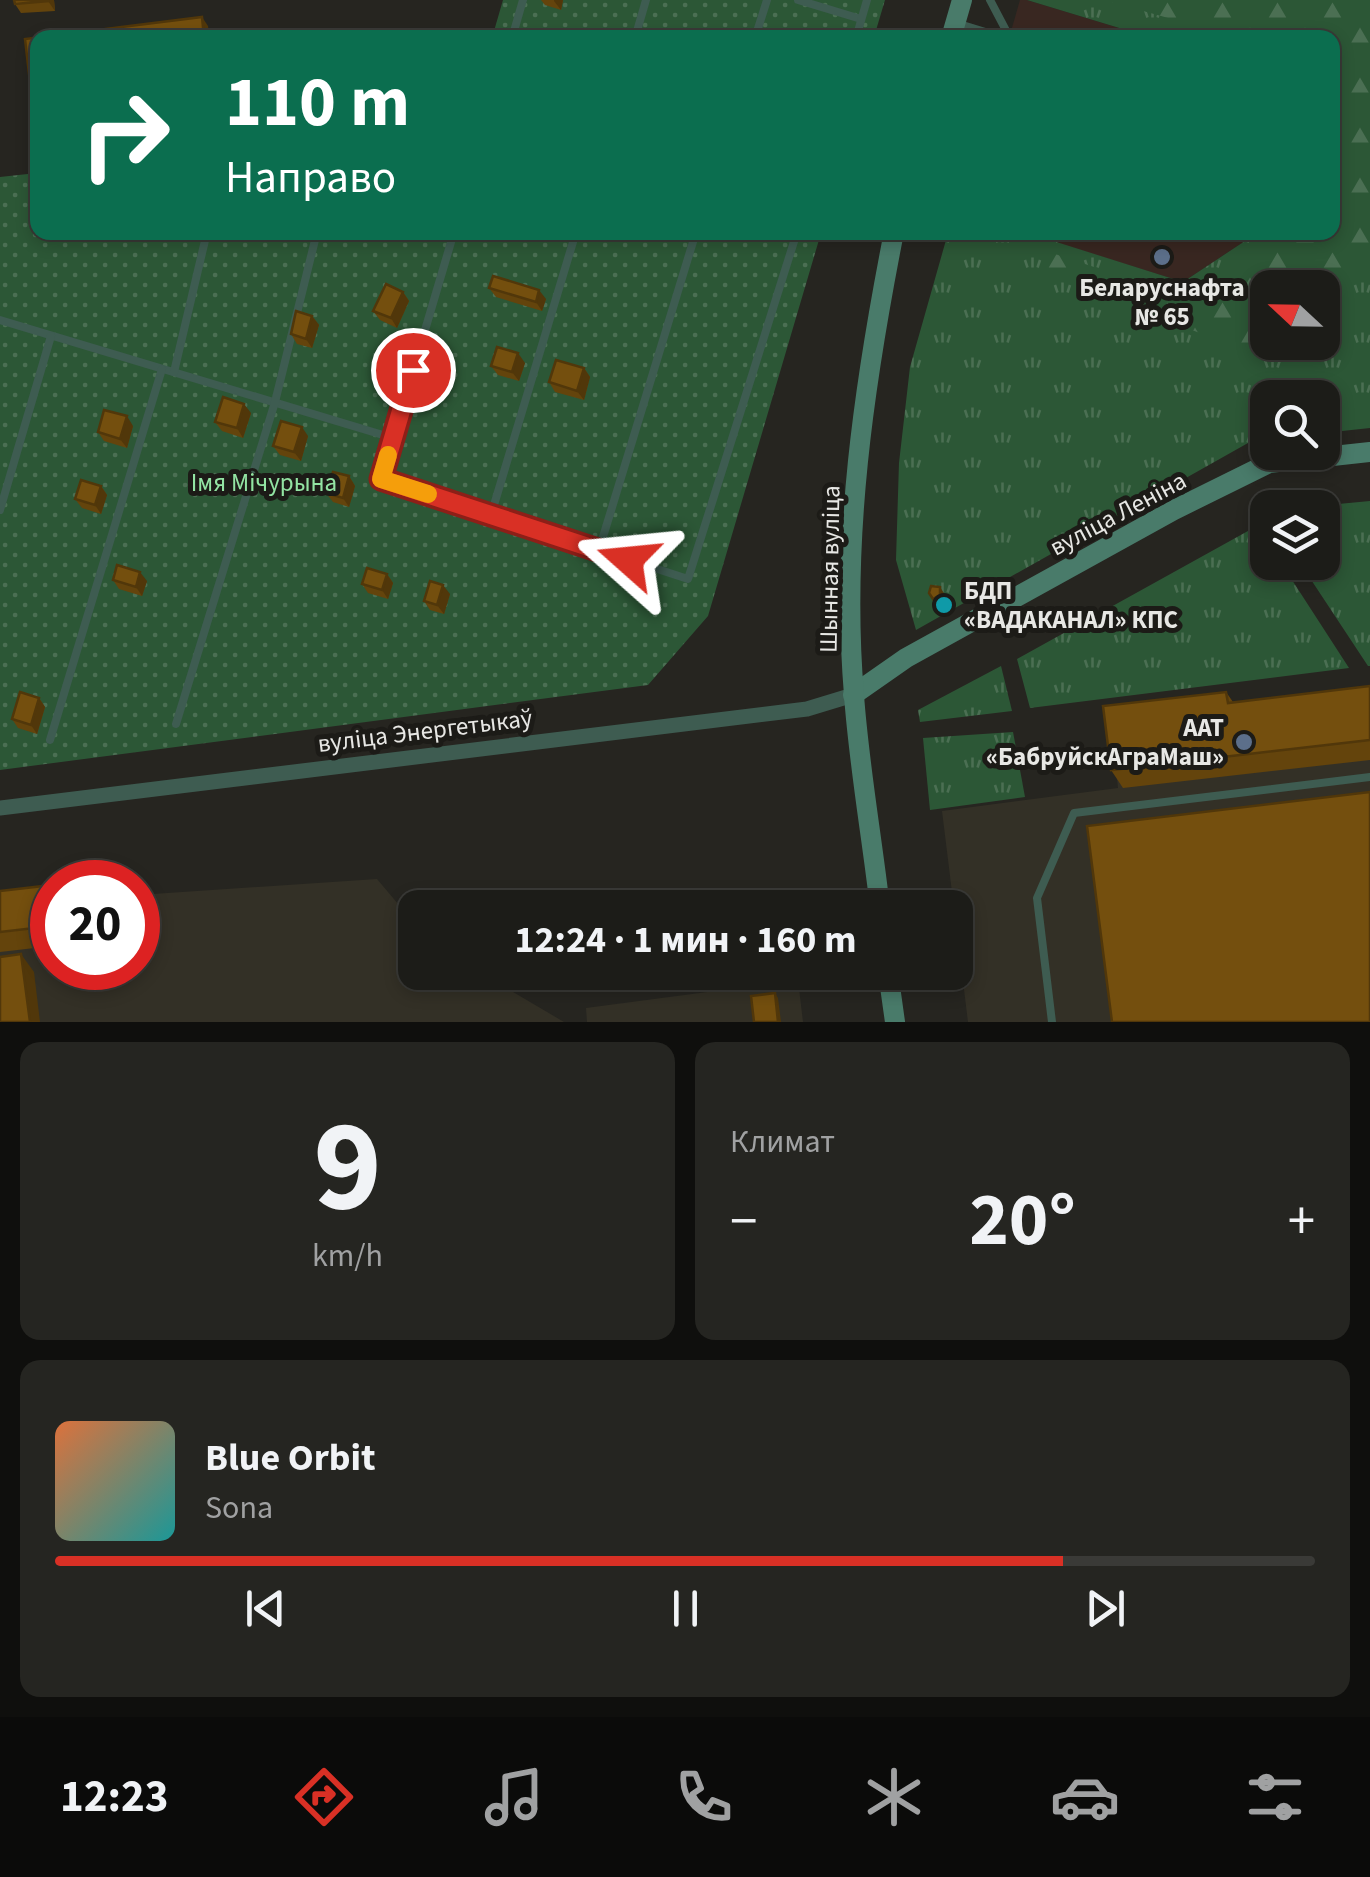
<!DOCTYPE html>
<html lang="ru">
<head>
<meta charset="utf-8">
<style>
  body { margin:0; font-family:"Source Sans 3",sans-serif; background:#252521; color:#f1f3f6; height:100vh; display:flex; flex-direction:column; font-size:38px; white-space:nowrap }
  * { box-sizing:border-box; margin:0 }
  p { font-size:32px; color:#a0a1a2 }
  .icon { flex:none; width:55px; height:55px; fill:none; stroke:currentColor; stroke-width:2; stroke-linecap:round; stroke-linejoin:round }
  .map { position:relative; height:1022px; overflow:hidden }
  .drawer { display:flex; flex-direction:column; gap:20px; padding:20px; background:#0f0f0d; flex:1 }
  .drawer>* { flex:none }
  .guide { position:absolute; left:30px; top:30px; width:1310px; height:210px; border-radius:20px; box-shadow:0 5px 15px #0003,0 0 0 2px #3a3a37; background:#0b6e4f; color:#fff; overflow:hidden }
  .needle { width:65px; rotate:292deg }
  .buttons { position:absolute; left:1250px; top:270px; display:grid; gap:20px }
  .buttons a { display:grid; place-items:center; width:90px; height:90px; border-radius:20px; background:#1c1c18; box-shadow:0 5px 15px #0003,0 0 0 2px #3a3a37; font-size:50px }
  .speed { position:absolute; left:30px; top:860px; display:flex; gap:20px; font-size:50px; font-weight:700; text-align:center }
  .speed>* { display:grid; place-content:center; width:130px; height:130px; border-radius:50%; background:#1c1c18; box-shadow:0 5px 15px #0003,0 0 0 2px #3a3a37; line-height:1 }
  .speed .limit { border:15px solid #d22; background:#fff; color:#111 }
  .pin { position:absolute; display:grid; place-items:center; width:85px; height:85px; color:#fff; margin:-42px; border:5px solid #fff; border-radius:50%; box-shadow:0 2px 10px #0007 }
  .me { position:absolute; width:110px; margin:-55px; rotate:288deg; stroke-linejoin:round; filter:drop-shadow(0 0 8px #0008) }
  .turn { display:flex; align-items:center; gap:35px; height:210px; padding:0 30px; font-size:45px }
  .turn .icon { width:130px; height:130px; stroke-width:2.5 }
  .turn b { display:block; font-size:70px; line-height:85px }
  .big { font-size:75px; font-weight:700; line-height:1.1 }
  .drawer .tile { flex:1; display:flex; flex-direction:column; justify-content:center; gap:15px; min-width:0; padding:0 35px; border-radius:20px; background:#252521 }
  .drawer .dial { align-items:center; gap:0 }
  .dial b { font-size:130px; line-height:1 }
  .song { display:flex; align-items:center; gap:30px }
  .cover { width:120px; height:120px; border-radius:15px; background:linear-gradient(135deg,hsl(20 70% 55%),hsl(180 70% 35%)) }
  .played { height:10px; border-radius:5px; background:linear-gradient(90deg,#d93025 80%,#3a3a37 80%) }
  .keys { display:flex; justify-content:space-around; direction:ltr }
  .heat { display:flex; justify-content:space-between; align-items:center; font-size:55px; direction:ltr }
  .drawer .tiles { flex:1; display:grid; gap:20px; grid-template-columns:1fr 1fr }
  .tile:last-child { grid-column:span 2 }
  .trip { position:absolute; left:398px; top:890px; width:575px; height:100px; border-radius:20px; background:#1c1c18; box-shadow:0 5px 15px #0003,0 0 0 2px #3a3a37; font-weight:700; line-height:100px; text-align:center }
  .tab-bar { display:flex; height:160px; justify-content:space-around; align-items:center; background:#0b0b0a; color:#a0a1a2 }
  .tab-bar .icon { width:70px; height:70px }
  .tab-bar .active { color:#d93025 }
  .tab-bar b { font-size:45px; color:#f1f3f6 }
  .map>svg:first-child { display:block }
  .commercial { fill:#392721 }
  .built { fill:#333026 }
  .grass { fill:url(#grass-tufts); fill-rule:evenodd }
  .forest { fill:url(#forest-firs) }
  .garden { fill:url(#garden-dots) }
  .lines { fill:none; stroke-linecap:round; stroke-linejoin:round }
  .service { stroke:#3e5c51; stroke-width:8 }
  .minor { stroke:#3e5c51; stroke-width:15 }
  .secondary { stroke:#497b6a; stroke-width:20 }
  .wall { fill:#64440c }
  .shaded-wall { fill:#51370a }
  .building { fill:#744f0e; stroke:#51370a; stroke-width:2.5 }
  .route-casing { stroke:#8d1f18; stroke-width:25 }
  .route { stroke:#d93025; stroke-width:18 }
  .slow { stroke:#f59e0b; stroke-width:18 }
  .service-dot { fill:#5c6f8a; stroke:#1c1b17; stroke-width:4 }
  .culture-dot { fill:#0f9aa8; stroke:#1c1b17; stroke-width:4 }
  .labels { text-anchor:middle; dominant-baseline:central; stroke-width:10; stroke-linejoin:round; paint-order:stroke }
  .poi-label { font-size:25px; font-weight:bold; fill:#e7e7e4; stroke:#1c1b17 }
  .park-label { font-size:25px; fill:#93e4a3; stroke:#1c1b17 }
  .street-label { font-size:25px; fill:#e7e7e4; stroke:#1c1b17 }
</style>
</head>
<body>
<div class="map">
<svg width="1370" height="1022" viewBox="0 0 1370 1022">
  <defs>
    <pattern id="grass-tufts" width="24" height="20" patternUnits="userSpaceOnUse" patternTransform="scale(2.5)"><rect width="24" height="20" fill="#2c5736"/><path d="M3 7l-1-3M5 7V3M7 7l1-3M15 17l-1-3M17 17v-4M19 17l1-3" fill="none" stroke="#4b6f53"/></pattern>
    <pattern id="forest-firs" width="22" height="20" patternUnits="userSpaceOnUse" patternTransform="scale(2.5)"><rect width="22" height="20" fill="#2c5736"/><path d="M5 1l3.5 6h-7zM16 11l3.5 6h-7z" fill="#4b6f53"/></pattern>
    <pattern id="garden-dots" width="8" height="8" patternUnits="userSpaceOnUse" patternTransform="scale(2.5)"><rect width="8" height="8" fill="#2c5736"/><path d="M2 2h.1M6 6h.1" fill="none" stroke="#4b6f53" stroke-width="1.8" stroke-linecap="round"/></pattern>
  </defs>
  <rect width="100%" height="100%" fill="#262520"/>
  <g class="commercial">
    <polygon points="1020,0 1027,0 1149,37 1009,38"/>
    <polygon points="1025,233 1257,233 1183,282"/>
  </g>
  <g class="built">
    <polygon points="1370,690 1370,1022 968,1022 942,811 1118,788 1111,718"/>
    <polygon points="377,879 415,924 415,972 481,973 564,1022 0,1022 0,910 52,904 52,968 138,968 138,895"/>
    <polygon points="798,980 803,1022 587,1022 586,1008"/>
  </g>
  <g class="grass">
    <path d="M1027 0H1370V428L1323 433 1322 398H1268L1267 440 1248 443 916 630 896 560 899 463 910 367 948 233H1028L1183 282 1257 233 1332 232V38L1149 37ZM1268 288H1322V342H1268Z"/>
    <polygon points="1370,501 1370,666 1368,666 1300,563 1322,562 1322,508 1307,507"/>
    <polygon points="1257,526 1267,542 1268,562 1281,563 1349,668 1030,708 1017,659"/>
    <polygon points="1001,666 1012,711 920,722 918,710"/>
    <polygon points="1013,732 1025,797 930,810 923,738"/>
  </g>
  <polygon class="forest" points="1104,0 1370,0 1370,262 1366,270 1323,303 1322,288 1268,288 1268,342 1271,343 1256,354 1042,274 1049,252 1187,298 1283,233 1332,232 1332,38 1236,37"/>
  <g class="garden">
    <polygon points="503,0 885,0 874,37 492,38"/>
    <polygon points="37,173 38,232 821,233 708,616 648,685 0,770 0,177"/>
  </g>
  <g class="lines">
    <g class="service">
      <polyline points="798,0 861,19"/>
      <polyline points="990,0 1010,38"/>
      <polyline points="956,23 1005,38"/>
      <polyline points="512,38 523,0"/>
      <polyline points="635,38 646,0"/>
      <polyline points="755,38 767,0"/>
      <polyline points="856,38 867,0"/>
      <polyline points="454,232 381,479 688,579 797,232"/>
      <polyline points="0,320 393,438"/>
      <polyline points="174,372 207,232"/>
      <polyline points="0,510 51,336"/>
      <polyline points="491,515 576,232"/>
      <polyline points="599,550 696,232"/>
      <polyline points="176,724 275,402 317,232"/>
      <polyline points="50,740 162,369"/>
      <polyline points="1052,1022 1037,898 1074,813 1370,777"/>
    </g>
    <polyline class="minor" points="0,808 807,709 853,695"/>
    <g class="secondary">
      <polyline points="951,38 962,0"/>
      <polyline points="853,695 906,658 1174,510 1269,463 1370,452"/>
      <path d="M880 908C872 837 859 766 854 695 841 540 864 384 894 232"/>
      <polyline points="888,972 895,1022"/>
    </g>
  </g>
  <g class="wall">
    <polygon points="14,0 54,0 55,11 21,13 15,4"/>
    <polygon points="541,0 563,0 561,10 545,5"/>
    <polygon points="489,288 546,299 542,311 496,297"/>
    <polygon points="403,292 409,301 397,328 380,320 373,311"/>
    <polygon points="312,316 319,325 312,348 297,344 291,334"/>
    <polygon points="525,363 519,381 498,375 491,366"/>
    <polygon points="584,368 590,377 584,400 555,392 549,382"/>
    <polygon points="251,413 243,438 222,431 215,422"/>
    <polygon points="133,426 127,448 104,441 98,432"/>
    <polygon points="308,436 301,461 280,455 273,446"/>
    <polygon points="349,476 355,486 349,507 333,502 326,493"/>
    <polygon points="101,486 107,495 101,514 82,508 75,499"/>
    <polygon points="387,574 393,583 388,599 368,593 362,584"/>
    <polygon points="113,580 147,581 142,596 119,589"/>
    <polygon points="931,586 949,601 950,609 943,612 929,593"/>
    <polygon points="450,594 444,614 430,610 424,601"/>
    <polygon points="1370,686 1370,760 1123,788 1111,770 1226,692 1233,702"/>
    <polygon points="39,698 45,707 37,734 18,728 12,719"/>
    <polygon points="52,885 52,946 0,952 0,891"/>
  </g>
  <g class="shaded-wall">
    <polygon points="48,0 54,0 55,11 48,1"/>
    <polygon points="554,0 563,0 561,10 554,1"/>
    <polygon points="202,17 208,26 210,38 204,38"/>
    <polygon points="539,290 546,299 542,311 536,302"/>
    <polygon points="403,292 409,301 397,328 391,318"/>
    <polygon points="312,316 319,325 312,348 306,339"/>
    <polygon points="518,353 525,363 519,381 512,372"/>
    <polygon points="584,368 590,377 584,400 577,391"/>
    <polygon points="244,404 251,413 243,438 237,428"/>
    <polygon points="127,416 133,426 127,448 120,439"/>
    <polygon points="302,427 308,436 301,461 294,452"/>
    <polygon points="349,476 355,486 349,507 343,498"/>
    <polygon points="101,486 107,495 101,514 95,505"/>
    <polygon points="140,572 147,581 142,596 136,587"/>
    <polygon points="387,574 393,583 388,599 382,590"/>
    <polygon points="443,585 450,594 444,614 437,605"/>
    <polygon points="940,587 949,601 950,609 940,595"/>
    <polygon points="39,698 45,707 37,734 31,725"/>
    <polygon points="21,954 34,972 40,1022 30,1022"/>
    <polygon points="775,993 778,998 781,1022 778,1022"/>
  </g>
  <g class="building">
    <polygon points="14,0 48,0 48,1 15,4"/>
    <polygon points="202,17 204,38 38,38 38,90 31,91 25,39"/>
    <polygon points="493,276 539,290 536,302 489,288"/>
    <polygon points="386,284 403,292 391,318 373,311"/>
    <polygon points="296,311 312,316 306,339 291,334"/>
    <polygon points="497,347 518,353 512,372 491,366"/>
    <polygon points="556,360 584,368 577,391 549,382"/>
    <polygon points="223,397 244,404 237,428 215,422"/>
    <polygon points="104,410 127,416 120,439 98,432"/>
    <polygon points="281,421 302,427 294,452 273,446"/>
    <polygon points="333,472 349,476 343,498 326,493"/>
    <polygon points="81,480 101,486 95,505 75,499"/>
    <polygon points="117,565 140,572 136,587 113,580"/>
    <polygon points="367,568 387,574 382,590 362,584"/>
    <polygon points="430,581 443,585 437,605 424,601"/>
    <polygon points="931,586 940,587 940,595 933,599 929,593"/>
    <polygon points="1370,686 1370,740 1111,770 1103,706 1226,692 1228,703"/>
    <polygon points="20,692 39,698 31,725 12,719"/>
    <polygon points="1370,792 1370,1022 1112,1022 1087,826"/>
    <polygon points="119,877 120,882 73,882"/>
    <polygon points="52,885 52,926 0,932 0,891"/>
    <polygon points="21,954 30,1022 0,1022 0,957"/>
    <polygon points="775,993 778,1022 754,1022 751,996"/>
  </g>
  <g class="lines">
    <defs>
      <polyline id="route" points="413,370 381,479 628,560"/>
    </defs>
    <use href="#route" class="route-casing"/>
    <use href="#route" class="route"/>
    <polyline class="slow" points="388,455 381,479 428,494"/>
  </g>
  <g class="service-dot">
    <circle cx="1162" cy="257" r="10"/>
    <circle cx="1244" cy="742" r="10"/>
  </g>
  <circle class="culture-dot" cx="944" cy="605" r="10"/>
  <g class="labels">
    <g class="poi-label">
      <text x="1162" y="288">Беларуснафта<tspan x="1162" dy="29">№ 65</tspan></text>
      <text x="964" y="591" text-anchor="start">БДП<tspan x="964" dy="29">«ВАДАКАНАЛ» КПС</tspan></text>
      <text x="1224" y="728" text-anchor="end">ААТ<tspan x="1224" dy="29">«БабруйскАграМаш»</tspan></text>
    </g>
    <g class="park-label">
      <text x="264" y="483">Імя Мічурына</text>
    </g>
    <g class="street-label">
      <text transform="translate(1118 514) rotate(-28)">вуліца Леніна</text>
      <text transform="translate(830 569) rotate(-89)">Шынная вуліца</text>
      <text transform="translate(425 731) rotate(-7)">вуліца Энергетыкаў</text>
    </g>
  </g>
</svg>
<div class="buttons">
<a><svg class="needle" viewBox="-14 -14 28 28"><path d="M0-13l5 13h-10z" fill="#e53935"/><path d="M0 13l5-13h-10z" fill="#a0a1a2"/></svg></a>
<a><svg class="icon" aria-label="search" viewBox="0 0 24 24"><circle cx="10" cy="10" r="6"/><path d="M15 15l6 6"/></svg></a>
<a><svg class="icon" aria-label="layers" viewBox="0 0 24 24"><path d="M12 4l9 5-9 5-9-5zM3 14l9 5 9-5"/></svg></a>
</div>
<div class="speed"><div class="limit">20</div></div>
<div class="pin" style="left:413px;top:370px;background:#d93025"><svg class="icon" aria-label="arrive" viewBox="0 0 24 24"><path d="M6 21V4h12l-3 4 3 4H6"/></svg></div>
<svg class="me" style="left:628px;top:560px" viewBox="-20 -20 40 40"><path d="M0-17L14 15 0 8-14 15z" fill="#d93025" stroke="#fff" stroke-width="4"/></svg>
<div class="trip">12:24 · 1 мин · 160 m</div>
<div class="guide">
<div class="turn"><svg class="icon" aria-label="right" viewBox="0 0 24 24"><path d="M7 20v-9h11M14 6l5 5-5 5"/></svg><div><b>110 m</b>Направо</div></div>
</div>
</div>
<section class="drawer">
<div class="tiles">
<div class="tile dial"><b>9</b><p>km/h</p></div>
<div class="tile"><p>Климат</p>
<div class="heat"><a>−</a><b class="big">20°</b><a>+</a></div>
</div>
<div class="tile">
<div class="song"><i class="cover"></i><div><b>Blue Orbit</b><p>Sona</p></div></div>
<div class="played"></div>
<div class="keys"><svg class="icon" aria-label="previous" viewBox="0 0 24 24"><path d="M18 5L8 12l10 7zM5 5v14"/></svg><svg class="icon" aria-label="pause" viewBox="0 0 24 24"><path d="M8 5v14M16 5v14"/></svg><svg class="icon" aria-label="next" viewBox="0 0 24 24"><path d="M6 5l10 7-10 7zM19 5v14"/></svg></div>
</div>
</div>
</section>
<nav class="tab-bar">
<b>12:23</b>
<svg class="icon active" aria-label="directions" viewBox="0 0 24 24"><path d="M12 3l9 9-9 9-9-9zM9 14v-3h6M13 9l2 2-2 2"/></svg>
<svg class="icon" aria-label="music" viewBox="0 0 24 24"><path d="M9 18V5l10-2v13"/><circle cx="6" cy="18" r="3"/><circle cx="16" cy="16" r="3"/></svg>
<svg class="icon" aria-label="phone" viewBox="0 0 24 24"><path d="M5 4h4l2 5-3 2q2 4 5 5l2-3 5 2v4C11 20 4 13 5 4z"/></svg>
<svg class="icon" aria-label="climate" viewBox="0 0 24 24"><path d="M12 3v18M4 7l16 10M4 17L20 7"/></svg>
<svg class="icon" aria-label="car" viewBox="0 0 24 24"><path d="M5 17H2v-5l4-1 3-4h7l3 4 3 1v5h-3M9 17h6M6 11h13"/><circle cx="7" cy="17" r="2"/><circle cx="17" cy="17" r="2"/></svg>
<svg class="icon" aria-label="filters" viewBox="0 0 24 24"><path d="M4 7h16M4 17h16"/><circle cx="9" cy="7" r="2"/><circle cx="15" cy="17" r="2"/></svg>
</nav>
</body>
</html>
